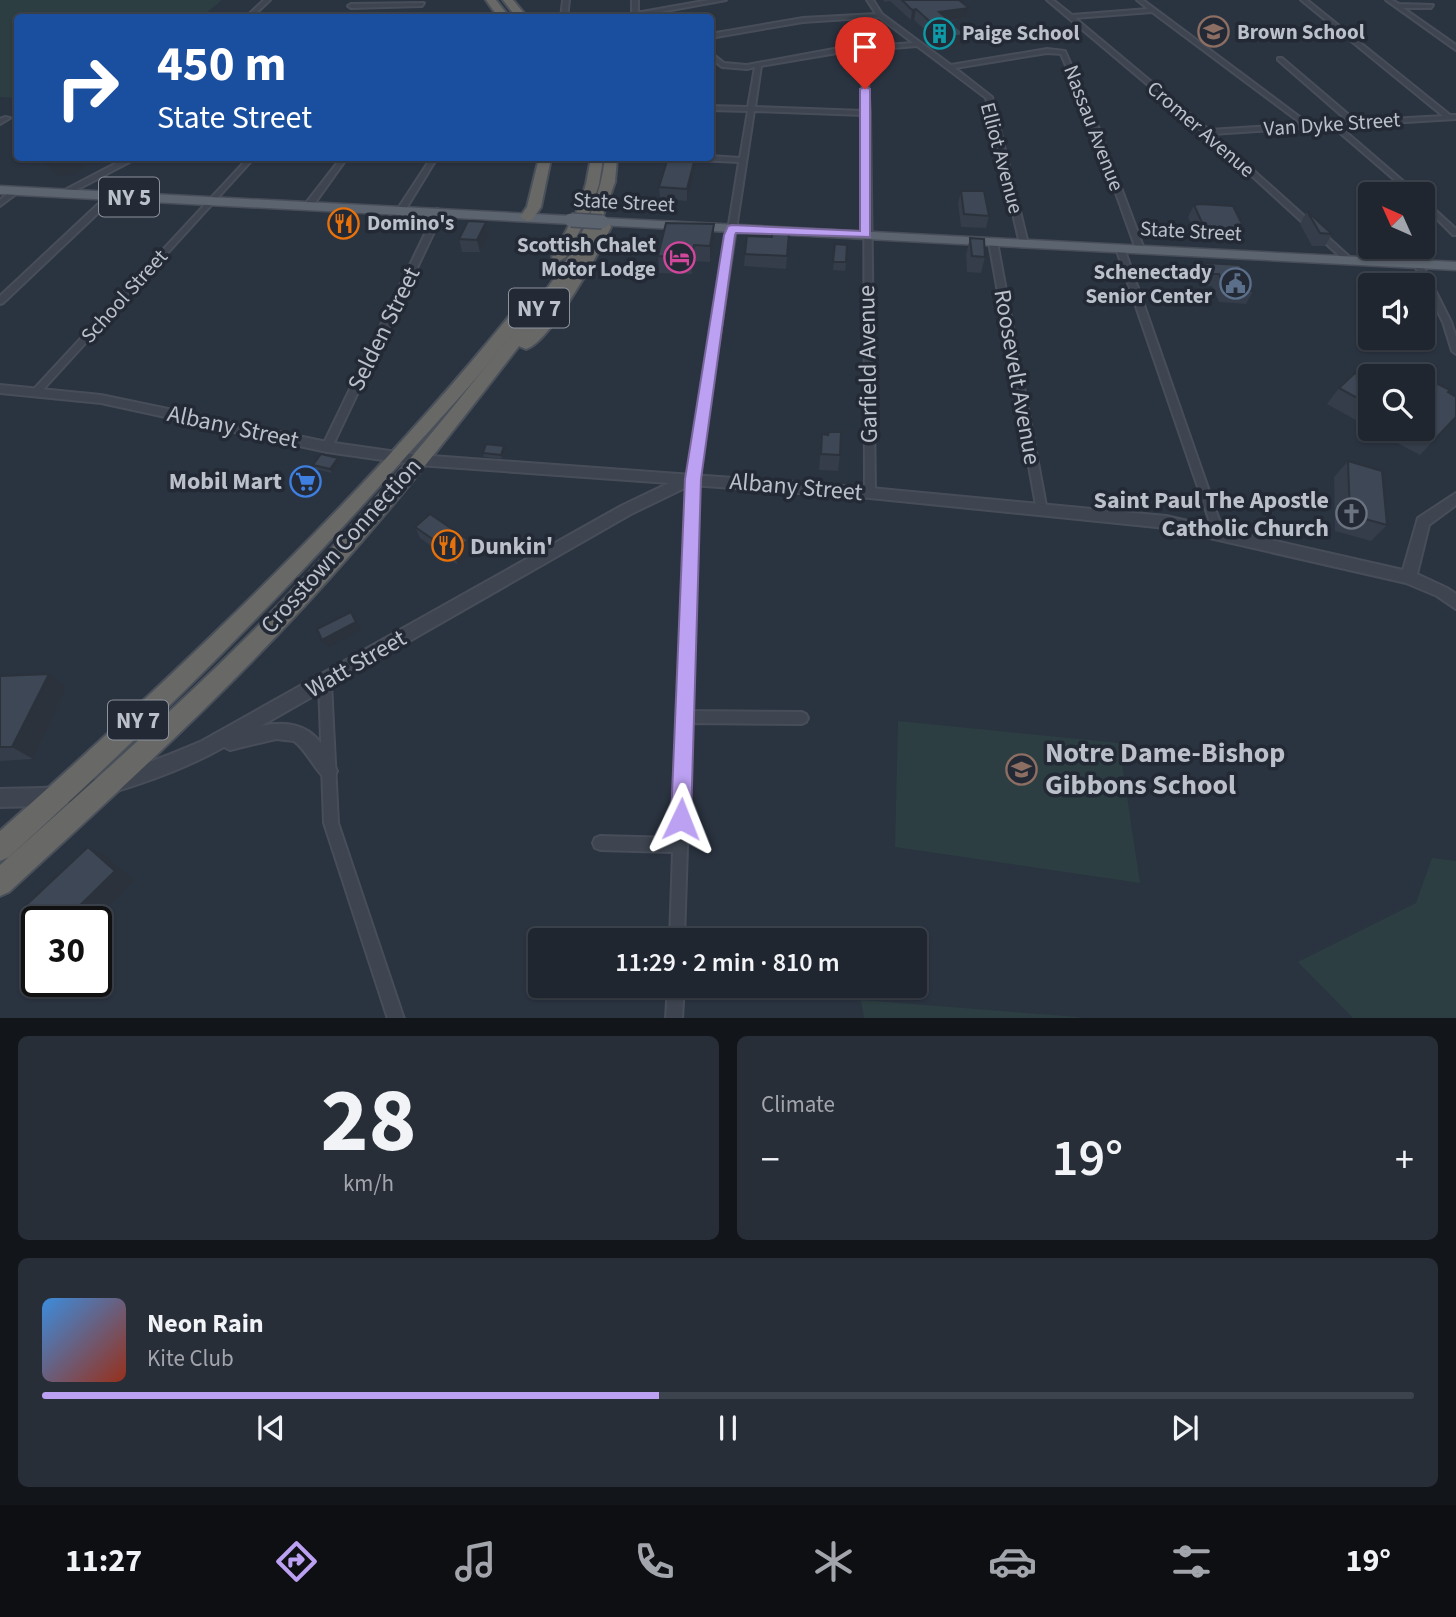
<!DOCTYPE html>
<html lang="en">
<head>
<meta charset="utf-8">
<style>
  body { margin:0; font-family:"Source Sans 3",sans-serif; background:#282e38; color:#f1f3f6; height:100vh; display:flex; flex-direction:column; font-size:26px; white-space:nowrap }
  * { box-sizing:border-box; margin:0 }
  p { font-size:23px; color:#a2a5ab }
  .icon { flex:none; width:38px; height:38px; fill:none; stroke:currentColor; stroke-width:2; stroke-linecap:round; stroke-linejoin:round }
  .map { position:relative; height:1018px; overflow:hidden }
  .details { display:flex; flex-direction:column; gap:18px; padding:18px; background:#12151a; flex:1 }
  .details>* { flex:none }
  .guide { position:absolute; left:14px; top:14px; width:700px; height:147px; border-radius:7px; box-shadow:0 2px 5px #0004,0 0 0 2px #3d434c; background:#1a4fa0; color:#fff; overflow:hidden }
  .needle { width:46px; rotate:315deg }
  .controls { position:absolute; left:1358px; top:182px; display:grid; gap:14px }
  .controls a { display:grid; place-items:center; width:77px; height:77px; border-radius:7px; background:#202630; box-shadow:0 2px 5px #0004,0 0 0 2px #3d434c; font-size:35px }
  .speed { position:absolute; left:21px; top:906px; display:flex; gap:14px; font-size:35px; font-weight:700; text-align:center }
  .speed>* { display:grid; place-content:center; width:91px; height:91px; border-radius:50%; background:#202630; box-shadow:0 2px 5px #0004,0 0 0 2px #3d434c; line-height:1 }
  .speed .limit { border:4px solid #111; border-radius:10px; background:#fff; color:#111 }
  .pin { position:absolute; display:grid; place-items:center; width:60px; height:60px; color:#fff; margin:-72px -30px; border-radius:50% 50% 50% 0; rotate:-45deg; box-shadow:0 0 7px #0007 }
  .pin .icon { rotate:45deg }
  .me { position:absolute; width:77px; margin:-38px; rotate:2deg; stroke-linejoin:round; filter:drop-shadow(0 0 5px #0008) }
  .turn { display:flex; align-items:center; gap:24px; height:147px; padding:0 28px; font-size:32px }
  .turn .icon { width:91px; height:91px; stroke-width:2.5 }
  .turn b { display:block; font-size:49px; line-height:60px }
  .big { font-size:52px; font-weight:600; line-height:1.1 }
  .details .widget { flex:1; display:flex; flex-direction:column; justify-content:center; gap:10px; min-width:0; padding:0 24px; border-radius:10px; background:#282e38 }
  .details .dial { align-items:center; gap:0 }
  .dial b { font-size:91px; line-height:1 }
  .song { display:flex; align-items:center; gap:21px }
  .cover { width:84px; height:84px; border-radius:10px; background:linear-gradient(135deg,hsl(210 70% 55%),hsl(10 70% 35%)) }
  .played { height:7px; border-radius:4px; background:linear-gradient(90deg,#bca0f2 45%,#3d434c 45%) }
  .keys { display:flex; justify-content:space-around; direction:ltr }
  .heat { display:flex; justify-content:space-between; align-items:center; font-size:38px; direction:ltr }
  .details .tiles { flex:1; display:grid; gap:18px; grid-template-columns:1fr 1fr }
  .widget:last-child { grid-column:span 2 }
  .trip { position:absolute; left:528px; top:928px; width:399px; height:70px; border-radius:7px; background:#202630; box-shadow:0 2px 5px #0004,0 0 0 2px #3d434c; font-weight:600; line-height:70px; text-align:center }
  .tabs { display:flex; height:112px; justify-content:space-around; align-items:center; background:#0d0f13; color:#a2a5ab }
  .tabs .icon { width:49px; height:49px }
  .tabs .active { color:#bca0f2 }
  .tabs b { font-size:32px; color:#f1f3f6 }
  .map>svg:first-child { display:block }
  .green { fill:#2c3e41 }
  .lines { fill:none; stroke-linecap:round; stroke-linejoin:round }
  .minor-casing { stroke:#484e59; stroke-width:4 }
  .tertiary-casing { stroke:#484e59; stroke-width:4 }
  .primary-casing { stroke:#484e59; stroke-width:3 }
  .trunk-casing { stroke:#49505a; stroke-width:4 }
  .minor { fill:#3e4550; fill-rule:evenodd }
  .tertiary { fill:#3e4550; fill-rule:evenodd }
  .primary { fill:#5c646f; fill-rule:evenodd }
  .trunk { fill:#686866; fill-rule:evenodd }
  .primary-bridge-casing { stroke:#484e59; stroke-width:16; stroke-linecap:butt }
  .primary-bridge { stroke:#5c646f; stroke-width:13 }
  .wall { fill:#343d49 }
  .shaded-wall { fill:#2b323c }
  .building { fill:#3d4755; stroke:#2b323c; stroke-width:2 }
  .route { fill:#bca0f2; stroke:#7a689d; stroke-width:2 }
  .labels { text-anchor:middle; dominant-baseline:central; stroke-width:7; stroke-linejoin:round; paint-order:stroke }
  .far-poi-label { font-size:21px; font-weight:bold; fill:#bbc0ca; stroke:#232a35; text-anchor:start }
  .far-street-label { font-size:21px; fill:#bbc0ca; stroke:#232a35 }
  .shield { fill:#232a35; stroke:#8d939d; stroke-width:2 }
  .shield-label { font-size:23px; font-weight:bold; fill:#bbc0ca }
  .street-label { font-size:24px; fill:#bbc0ca; stroke:#232a35 }
  .poi-label { font-size:24px; font-weight:bold; fill:#bbc0ca; stroke:#232a35; text-anchor:end }
  .near-poi-label { font-size:28px; font-weight:bold; fill:#bbc0ca; stroke:#232a35; text-anchor:start }
</style>
</head>
<body>
<div class="map">
<svg width="1456" height="1019" viewBox="0 0 1456 1019">
  <rect width="100%" height="100%" fill="#2a3340"/>
  <g class="green">
    <polygon points="0,0 222,0 201,17 18,18 17,98 0,97"/>
    <polygon points="898,721 1119,743 1140,883 895,847"/>
    <polygon points="1432,858 1456,861 1456,1018 1353,1018 1298,962 1416,903"/>
    <polygon points="861,1000 1078,1017 1079,1018 864,1018"/>
  </g>
  <g class="lines">
    <defs>
      <g id="minor">
        <polygon points="264,0 270,0 251,18 245,18"/>
        <polygon points="563,0 569,0 567,18 561,18"/>
        <polygon points="632,0 638,0 638,14 635,16 632,14"/>
        <path d="M867 0H873L882 14 951 65 1047 49 1065 51 1099 129 1144 249 1140 251 1136 249 1093 129 1061 54 1047 53 955 68 992 97 1028 244 1024 246 1020 244 986 98 917 46 855 51 867 66 870 113 875 493 874 496H866L865 493 864 115 754 111 698 479 691 711 802 712 806 714 808 718 806 722 802 724 691 723 684 940H670L673 852 600 850 595 848 593 843 595 838 600 836 674 838 688 479 739 162 697 160 694 158 710 156 740 158 748 111 710 110V106L748 107 755 67 747 69 722 67 710 58V52L724 63 747 65 834 49 913 43 879 17 803 22 710 38V34L803 18 876 14ZM849 51 861 66 864 111 755 107 761 66Z"/>
        <path d="M1047 0H1053L1072 15 1148 9 1137 0H1143L1309 124 1349 122 1278 60V58H1282L1356 121 1443 116 1301 0H1307L1450 115H1456V119L1339 126 1418 194H1411L1332 126 1213 134 1353 260 1352 262H1346L1205 133ZM1152 12 1302 124 1209 130 1075 18Z"/>
        <polygon points="1386,0 1392,0 1399,4 1433,5 1431,8 1403,8 1456,45 1456,50"/>
        <polygon points="424,3 422,6 351,8 348,6 351,4"/>
        <polygon points="5,117 10,118 0,124 0,119"/>
        <polygon points="248,158 254,158 39,394 33,394 31,392 33,390"/>
        <polygon points="341,158 347,158 312,207 306,207 306,203"/>
        <polygon points="431,158 437,158 404,212 398,212 397,210"/>
        <polygon points="13,189 20,191 0,206 0,200"/>
        <polygon points="109,194 116,196 3,303 0,304 0,296"/>
        <polygon points="1423,199 1456,229 1456,235 1453,235 1423,205"/>
        <polygon points="437,209 444,211 332,447 327,451 324,450 322,447"/>
        <polygon points="990,240 993,240 997,242 1047,511 1046,514 1038,514 1037,511 989,242"/>
        <polygon points="1117,246 1123,246 1124,248 1223,531 1222,534 1214,534 1213,531 1116,248"/>
        <polygon points="1415,262 1418,262 1422,264 1451,322 1456,337 1456,354 1452,351 1443,322 1414,264"/>
        <polygon points="325,677 329,679 331,683 338,823 404,1019 388,1019 324,823 319,683 321,679"/>
        <polygon points="668,985 684,985 682,1019 666,1019"/>
      </g>
      <g id="tertiary">
        <polygon points="709,0 726,0 628,18 608,18"/>
        <polygon points="126,158 137,158 67,195 59,193"/>
        <path d="M0 385 101 395 327 442 418 455 870 488 1166 516 1403 570 1418 518 1456 493V505L1429 525 1417 574 1447 588 1456 594V609L1437 596 1406 583 1166 528 870 498 691 485 631 514 261 726C302 717 321 734 337 771L334 777 328 780C317 775 308 751 294 741L276 739 230 750 224 747C178 773 106 798 54 805 36 807 18 806 0 807V789C18 788 37 789 55 787 106 780 155 761 202 741L621 506 669 483 418 465 327 452 101 403 0 393Z"/>
      </g>
      <g id="primary">
        <polygon points="0,186 571,216 577,220 571,224 0,194"/>
        <polygon points="602,218 1456,262 1456,270 598,225 596,222"/>
      </g>
      <g id="trunk">
        <polygon points="486,0 496,0 510,18 499,18"/>
        <polygon points="503,0 513,0 528,18 517,18"/>
        <polygon points="539,158 551,158 541,207 532,220 527,221 520,217 527,207"/>
        <polygon points="591,158 603,158 599,184 591,209 566,257 559,261 554,260 552,257 578,209 586,184"/>
        <path d="M605 158H617L615 182 600 224H609L611 227C600 251 550 343 526 349L519 346C452 433 384 519 310 600 216 703 112 797 9 892L0 896V865C85 789 171 713 252 632 334 550 410 461 483 370 532 307 596 241 605 158Z"/>
        <path d="M528 297 536 302C497 358 448 410 402 461 279 601 147 731 9 857L0 861V831C185 666 368 493 523 299Z"/>
      </g>
    </defs>
    <use href="#minor" class="minor-casing"/>
    <use href="#tertiary" class="tertiary-casing"/>
    <use href="#primary" class="primary-casing"/>
    <use href="#trunk" class="trunk-casing"/>
    <use href="#minor" class="minor"/>
    <use href="#tertiary" class="tertiary"/>
    <use href="#primary" class="primary"/>
    <use href="#trunk" class="trunk"/>
    <defs>
      <polyline id="primary-bridge" points="571,220 602,222"/>
    </defs>
    <use href="#primary-bridge" class="primary-bridge-casing"/>
    <use href="#primary-bridge" class="primary-bridge"/>
  </g>
  <g class="wall">
    <polygon points="883,0 959,0 969,8 967,18 950,21 964,46 945,48 914,20 911,20 890,1 885,2"/>
    <polygon points="696,166 687,201 660,199 659,187"/>
    <polygon points="961,191 989,216 986,228 961,227 958,203"/>
    <polygon points="1194,205 1245,230 1238,242 1198,240 1188,217"/>
    <polygon points="1370,207 1370,231 1362,219"/>
    <polygon points="1307,211 1332,234 1325,246 1312,246 1300,224"/>
    <polygon points="486,222 489,234 480,252 462,252 459,239"/>
    <polygon points="666,223 714,241 710,262 694,261 692,274 659,273 658,256"/>
    <polygon points="789,233 786,269 744,266 745,254 772,237"/>
    <polygon points="970,238 985,257 981,273 967,272 966,255"/>
    <polygon points="835,244 846,262 845,271 833,270"/>
    <polygon points="1205,263 1253,291 1246,304 1219,302 1212,286 1204,286 1199,276"/>
    <polygon points="1370,381 1370,428 1327,404 1339,388"/>
    <polygon points="1448,392 1456,417 1420,455 1371,429 1423,429"/>
    <polygon points="822,434 840,455 838,471 819,470"/>
    <polygon points="505,450 502,459 484,457 483,453"/>
    <polygon points="338,458 340,462 332,473 315,469 313,465"/>
    <polygon points="1348,461 1387,525 1371,541 1335,531 1334,477"/>
    <polygon points="415,527 468,540 472,552 458,565 420,538"/>
    <polygon points="0,676 67,687 33,759 0,761"/>
  </g>
  <g class="shaded-wall">
    <polygon points="969,8 967,18 937,22 939,12"/>
    <polygon points="916,9 914,20 911,20 912,10"/>
    <polygon points="966,35 964,46 945,48 947,37"/>
    <polygon points="73,158 95,158 75,174 57,176 49,164"/>
    <polygon points="695,158 696,158 696,166 687,201 687,189"/>
    <polygon points="486,222 489,234 480,252 477,240"/>
    <polygon points="714,224 714,241 710,262 710,246"/>
    <polygon points="694,245 694,261 692,274 691,258"/>
    <polygon points="504,446 505,450 502,459 501,455"/>
    <polygon points="338,458 340,462 332,473 330,469"/>
    <polygon points="468,540 472,552 458,565 453,553"/>
    <polygon points="351,612 361,630 328,647 322,640"/>
    <polygon points="49,674 67,687 33,759 12,747"/>
    <polygon points="88,847 107,857 134,881 93,922 63,922"/>
  </g>
  <g class="building">
    <polygon points="902,0 959,0 969,8 939,12 966,35 947,37 916,9 912,10"/>
    <polygon points="56,158 73,158 67,162 49,164"/>
    <polygon points="668,158 695,158 687,189 659,187"/>
    <polygon points="961,191 984,191 989,216 964,214"/>
    <polygon points="1200,204 1233,206 1245,230 1204,227 1194,205"/>
    <polygon points="1307,211 1332,234 1320,233"/>
    <polygon points="468,221 486,222 477,240 459,239"/>
    <polygon points="666,223 714,224 710,246 694,245 691,258 658,256"/>
    <polygon points="772,232 789,233 787,256 745,254 747,236 772,237"/>
    <polygon points="970,238 984,239 985,257 972,256"/>
    <polygon points="835,244 847,245 846,262 833,262"/>
    <polygon points="1205,263 1240,265 1253,291 1226,290 1219,274 1210,274"/>
    <polygon points="1355,373 1370,381 1370,405 1339,388"/>
    <polygon points="1424,377 1450,390 1448,392 1456,397 1456,417 1435,439 1416,429 1423,429 1423,378"/>
    <polygon points="829,432 841,432 840,455 821,454 822,434 828,435"/>
    <polygon points="486,444 504,446 501,455 483,453"/>
    <polygon points="321,454 338,458 330,469 313,465"/>
    <polygon points="1348,461 1382,471 1387,525 1350,515"/>
    <polygon points="430,514 468,540 453,553 415,527"/>
    <polygon points="351,612 356,622 322,640 317,629"/>
    <polygon points="49,674 12,747 0,747 0,676"/>
    <polygon points="88,847 115,871 63,922 37,922 37,924 22,909"/>
  </g>
  <polygon class="route" points="865,87 870,89 870,237 736,233 735,235 701,479 691,819 688,827 681,830 674,827 671,819 685,479 724,235 728,226 732,225 860,231 860,89"/>
  <defs>
    <symbol id="school-ring" viewBox="-11 -11 22 22"><circle r="9.5" fill="#232a35" stroke="#8d6e63" stroke-width="1.5"/><path d="M0-5L7-2L0 1L-7-2ZM-4 1L0 2.5L4 1V4Q0 6-4 4Z" fill="#8d6e63"/></symbol>
    <symbol id="building-ring" viewBox="-11 -11 22 22"><circle r="9.5" fill="#232a35" stroke="#0f9aa8" stroke-width="1.5"/><path d="M-4-6H4V6H1V3H-1V6H-4ZM-2.5-4.3h1.7v1.8h-1.7ZM.8-4.3h1.7v1.8H.8ZM-2.5-1h1.7V.8h-1.7ZM.8-1h1.7V.8H.8Z" fill="#0f9aa8"/></symbol>
    <symbol id="restaurant-ring" viewBox="-11 -11 22 22"><circle r="9.5" fill="#232a35" stroke="#e8710a" stroke-width="1.5"/><path d="M-5-6h1v4h1v-4h1v4h1v-4h1v5L-1.5 .5V6h-2V.5L-5-1ZM5-6V6H3V1.5H1.5Q1.5-4 5-6Z" fill="#e8710a"/></symbol>
    <symbol id="hotel-ring" viewBox="-11 -11 22 22"><circle r="9.5" fill="#232a35" stroke="#d1479c" stroke-width="1.5"/><path d="M-6-4.5h1.5V1H6V5H4.5V3h-9V5H-6ZM-4 0a1.8 1.8 0 1 1 3.6 0ZM.5 0V-2.5h3Q6-2.5 6 0Z" fill="#d1479c"/></symbol>
    <symbol id="civic-ring" viewBox="-11 -11 22 22"><circle r="9.5" fill="#232a35" stroke="#5c6f8a" stroke-width="1.5"/><path d="M-.6-6.5H3V-4.5H.6V-3L4-1V1h2V6H-6V1h2V-1L-.6-3ZM-1.2 2.5V6h2.4V2.5Z" fill="#5c6f8a"/></symbol>
    <symbol id="supermarket-ring" viewBox="-11 -11 22 22"><circle r="9.5" fill="#232a35" stroke="#3f7fe0" stroke-width="1.5"/><path d="M-6-5.5h2.5l.6 2H6L4.5 2H-2.5L-4.4-4H-6ZM-1.5 3.2a1.3 1.3 0 1 0 .1 0ZM3 3.2a1.3 1.3 0 1 0 .1 0Z" fill="#3f7fe0"/></symbol>
    <symbol id="church-ring" viewBox="-11 -11 22 22"><circle r="9.5" fill="#232a35" stroke="#6b7280" stroke-width="1.5"/><path d="M-1.2-6h2.4v3.5h3.3v2.4h-3.3V6h-2.4V-.1h-3.3v-2.4h3.3Z" fill="#6b7280"/></symbol>
  </defs>
  <g fill-rule="evenodd">
    <use href="#school-ring" x="1196" y="14" width="35" height="35"/>
    <use href="#building-ring" x="922" y="16" width="35" height="35"/>
    <use href="#restaurant-ring" x="326" y="206" width="35" height="35"/>
    <use href="#hotel-ring" x="662" y="240" width="35" height="35"/>
    <use href="#civic-ring" x="1218" y="266" width="35" height="35"/>
    <use href="#supermarket-ring" x="288" y="464" width="35" height="35"/>
    <use href="#church-ring" x="1334" y="496" width="35" height="35"/>
    <use href="#restaurant-ring" x="430" y="528" width="35" height="35"/>
    <use href="#school-ring" x="1004" y="752" width="35" height="35"/>
  </g>
  <g class="labels">
    <g class="far-poi-label">
      <text x="1237" y="32">Brown School</text>
      <text x="962" y="33">Paige School</text>
      <text x="367" y="223">Domino's</text>
      <text x="656" y="245" text-anchor="end">Scottish Chalet<tspan x="656" dy="24">Motor Lodge</tspan></text>
      <text x="1212" y="272" text-anchor="end">Schenectady<tspan x="1212" dy="24">Senior Center</tspan></text>
    </g>
    <g class="far-street-label">
      <text transform="translate(1332 124) rotate(-4)">Van Dyke Street</text>
      <text transform="translate(1094 128) rotate(69)">Nassau Avenue</text>
      <text transform="translate(1201 129) rotate(41)">Cromer Avenue</text>
      <text transform="translate(1002 158) rotate(75)">Elliot Avenue</text>
      <text transform="translate(624 202) rotate(3)">State Street</text>
      <text transform="translate(1191 231) rotate(3)">State Street</text>
      <text transform="translate(124 296) rotate(-48)">School Street</text>
    </g>
    <g class="shield">
      <rect x="99" y="177.5" width="60" height="39" rx="5"/>
      <rect x="509" y="288.5" width="60" height="39" rx="5"/>
      <rect x="108" y="700.5" width="60" height="39" rx="5"/>
    </g>
    <g class="shield-label">
      <text x="129" y="197">NY 5</text>
      <text x="539" y="308">NY 7</text>
      <text x="138" y="720">NY 7</text>
    </g>
    <g class="street-label">
      <text transform="translate(384 329) rotate(-64)">Selden Street</text>
      <text transform="translate(868 364) rotate(-91)">Garfield Avenue</text>
      <text transform="translate(1017 377) rotate(80)">Roosevelt Avenue</text>
      <text transform="translate(233 427) rotate(12)">Albany Street</text>
      <text transform="translate(796 487) rotate(5)">Albany Street</text>
      <text transform="translate(341 546) rotate(-48)">Crosstown Connection</text>
      <text transform="translate(356 664) rotate(-30)">Watt Street</text>
    </g>
    <g class="poi-label">
      <text x="282" y="481">Mobil Mart</text>
      <text x="1329" y="500">Saint Paul The Apostle<tspan x="1329" dy="28">Catholic Church</tspan></text>
      <text x="470" y="546" text-anchor="start">Dunkin'</text>
    </g>
    <g class="near-poi-label">
      <text x="1045" y="753">Notre Dame-Bishop<tspan x="1045" dy="32">Gibbons School</tspan></text>
    </g>
  </g>
</svg>
<div class="controls">
<a><svg class="needle" viewBox="-14 -14 28 28"><path d="M0-13l5 13h-10z" fill="#e53935"/><path d="M0 13l5-13h-10z" fill="#a2a5ab"/></svg></a>
<a><svg class="icon" aria-label="sound" viewBox="0 0 24 24"><path d="M4 9h4l5-4v14l-5-4H4zM17 9q2 3 0 6"/></svg></a>
<a><svg class="icon" aria-label="search" viewBox="0 0 24 24"><circle cx="10" cy="10" r="6"/><path d="M15 15l6 6"/></svg></a>
</div>
<div class="speed"><div class="limit">30</div></div>
<div class="pin" style="left:865px;top:89px;background:#d93025"><svg class="icon" aria-label="arrive" viewBox="0 0 24 24"><path d="M6 21V4h12l-3 4 3 4H6"/></svg></div>
<svg class="me" style="left:681px;top:819px" viewBox="-20 -20 40 40"><path d="M0-17L14 15 0 8-14 15z" fill="#bca0f2" stroke="#fff" stroke-width="4"/></svg>
<div class="trip">11:29 · 2 min · 810 m</div>
<div class="guide">
<div class="turn"><svg class="icon" aria-label="right" viewBox="0 0 24 24"><path d="M7 20v-9h11M14 6l5 5-5 5"/></svg><div><b>450 m</b>State Street</div></div>
</div>
</div>
<section class="details">
<div class="tiles">
<div class="widget dial"><b>28</b><p>km/h</p></div>
<div class="widget"><p>Climate</p>
<div class="heat"><a>−</a><b class="big">19°</b><a>+</a></div>
</div>
<div class="widget">
<div class="song"><i class="cover"></i><div><b>Neon Rain</b><p>Kite Club</p></div></div>
<div class="played"></div>
<div class="keys"><svg class="icon" aria-label="previous" viewBox="0 0 24 24"><path d="M18 5L8 12l10 7zM5 5v14"/></svg><svg class="icon" aria-label="pause" viewBox="0 0 24 24"><path d="M8 5v14M16 5v14"/></svg><svg class="icon" aria-label="next" viewBox="0 0 24 24"><path d="M6 5l10 7-10 7zM19 5v14"/></svg></div>
</div>
</div>
</section>
<nav class="tabs">
<b>11:27</b>
<svg class="icon active" aria-label="directions" viewBox="0 0 24 24"><path d="M12 3l9 9-9 9-9-9zM9 14v-3h6M13 9l2 2-2 2"/></svg>
<svg class="icon" aria-label="music" viewBox="0 0 24 24"><path d="M9 18V5l10-2v13"/><circle cx="6" cy="18" r="3"/><circle cx="16" cy="16" r="3"/></svg>
<svg class="icon" aria-label="phone" viewBox="0 0 24 24"><path d="M5 4h4l2 5-3 2q2 4 5 5l2-3 5 2v4C11 20 4 13 5 4z"/></svg>
<svg class="icon" aria-label="climate" viewBox="0 0 24 24"><path d="M12 3v18M4 7l16 10M4 17L20 7"/></svg>
<svg class="icon" aria-label="car" viewBox="0 0 24 24"><path d="M5 17H2v-5l4-1 3-4h7l3 4 3 1v5h-3M9 17h6M6 11h13"/><circle cx="7" cy="17" r="2"/><circle cx="17" cy="17" r="2"/></svg>
<svg class="icon" aria-label="filters" viewBox="0 0 24 24"><path d="M4 7h16M4 17h16"/><circle cx="9" cy="7" r="2"/><circle cx="15" cy="17" r="2"/></svg>
<b>19°</b>
</nav>
</body>
</html>
